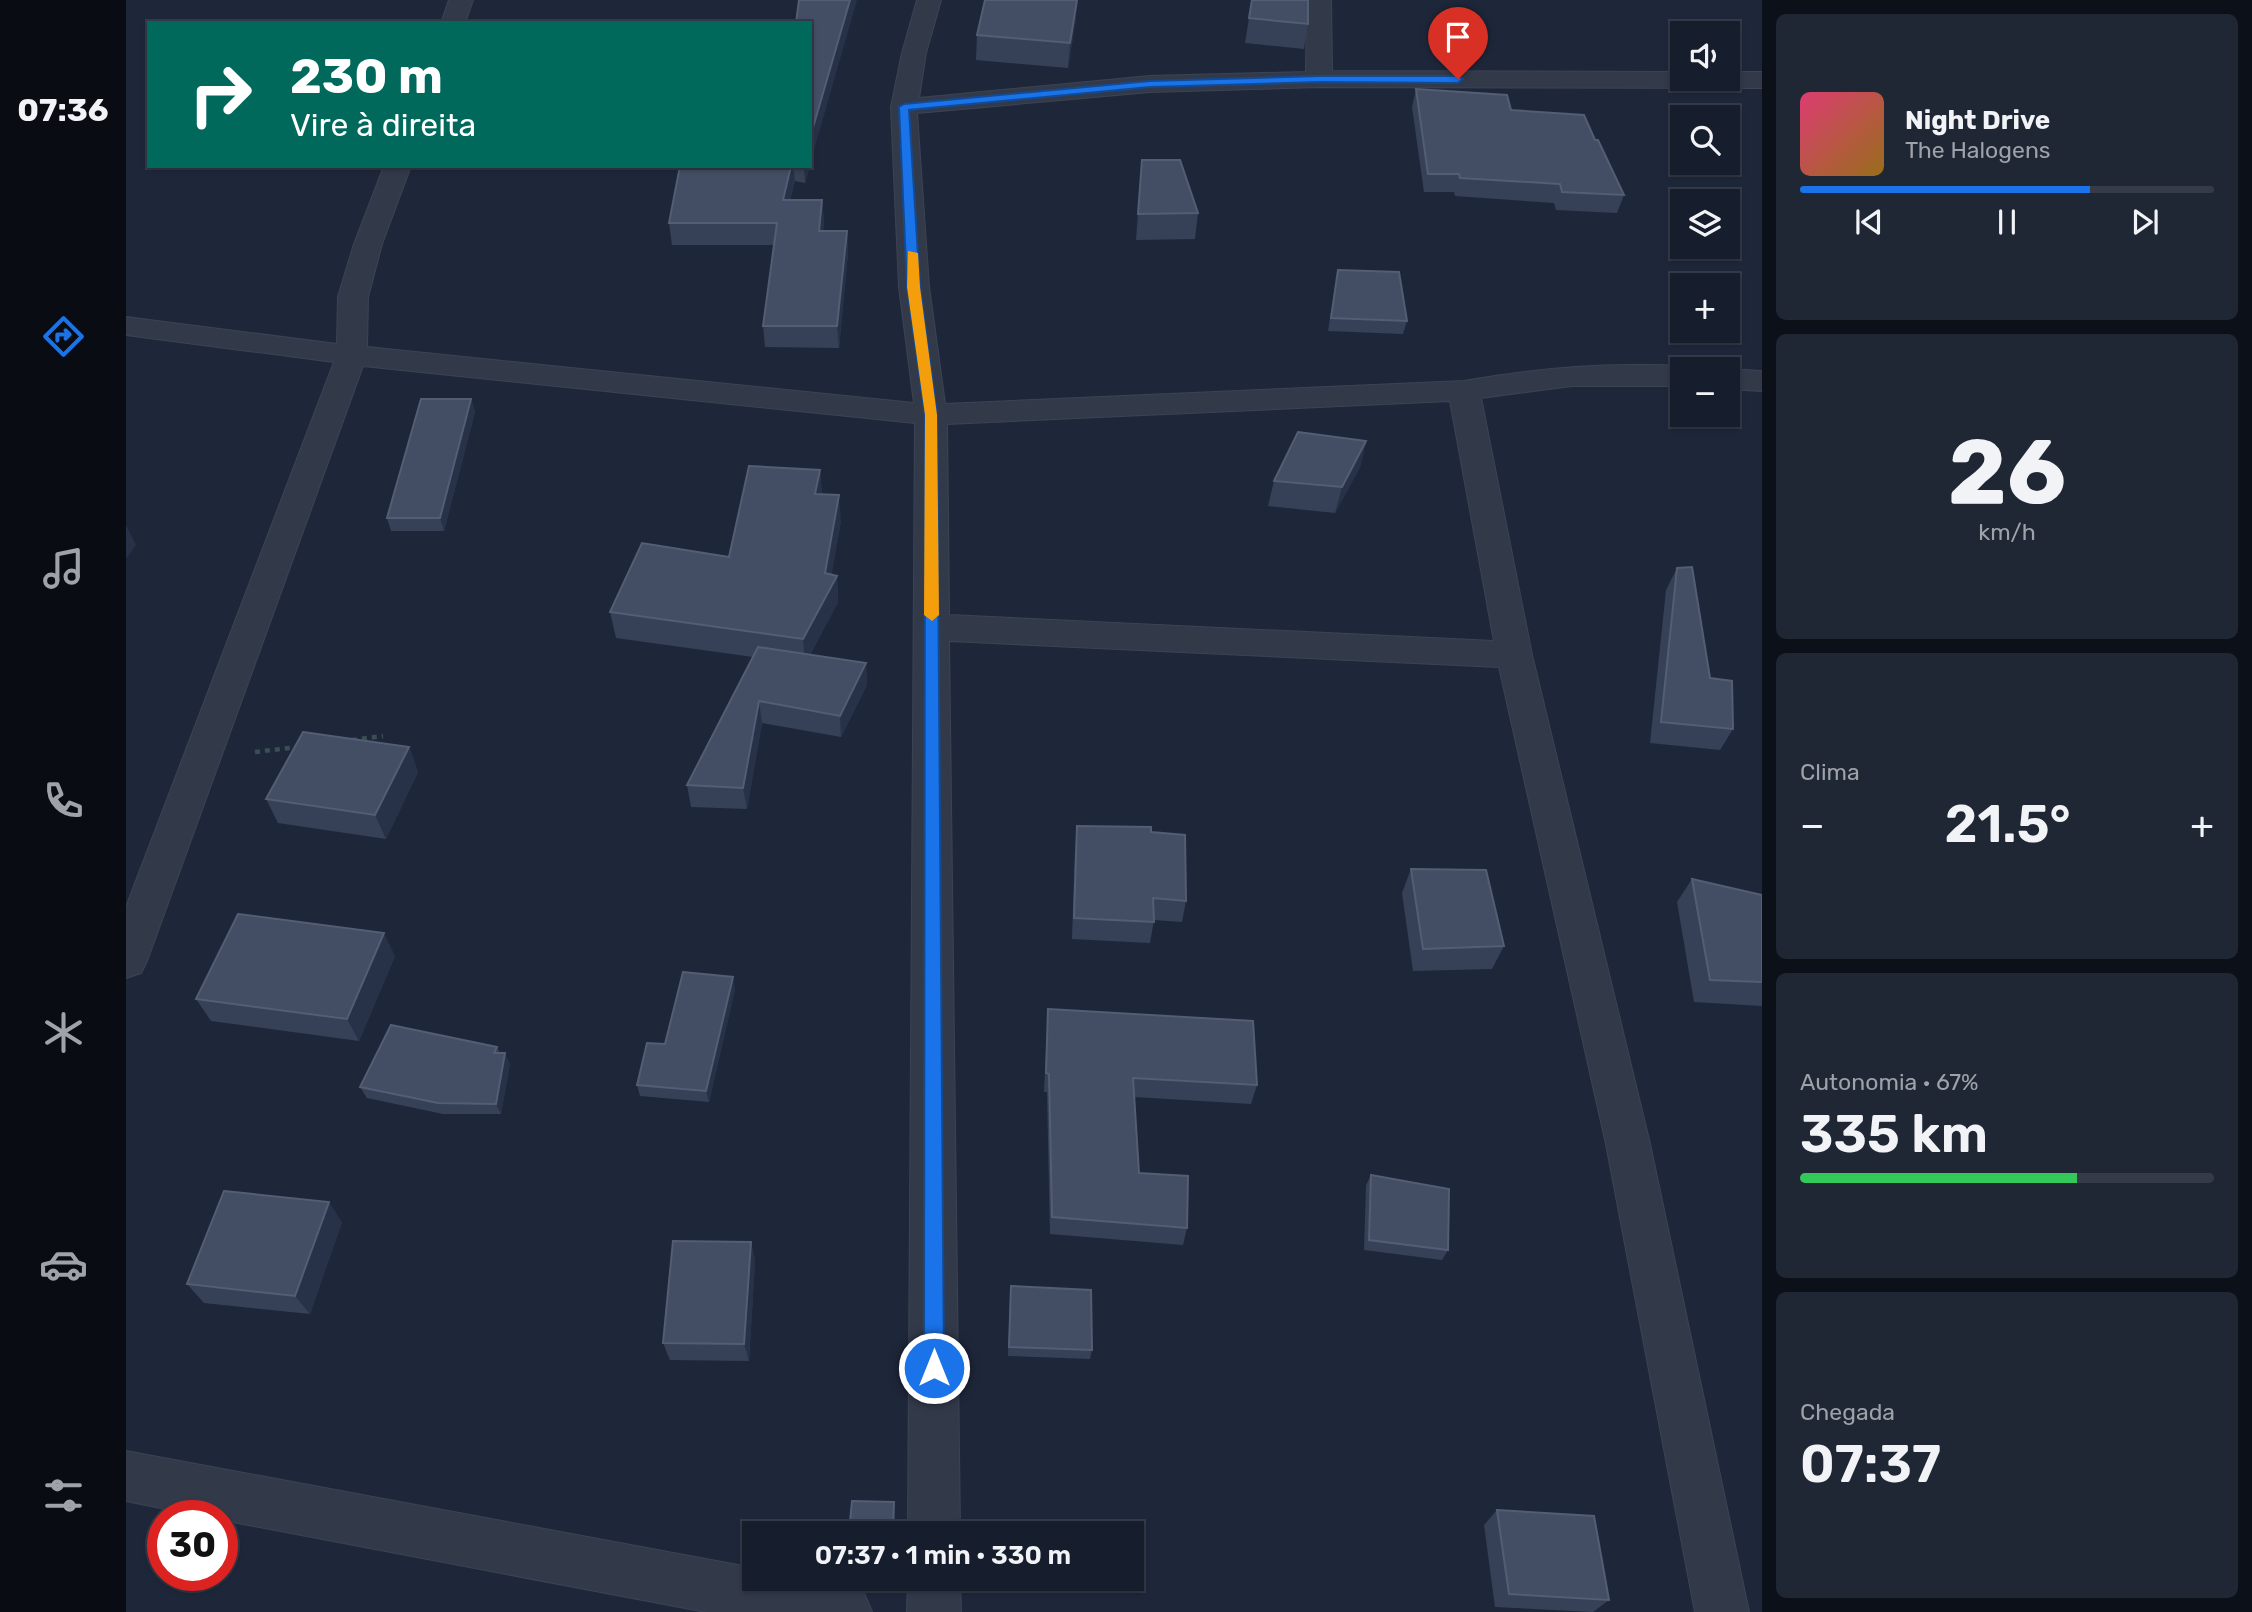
<!DOCTYPE html>
<html lang="pt">
<head>
<meta charset="utf-8">
<style>
  body { margin:0; font-family:Rubik,sans-serif; background:#1f2634; color:#f1f3f6; height:100vh; display:flex; flex-direction:column; font-size:26px; white-space:nowrap }
  * { box-sizing:border-box; margin:0 }
  p { font-size:23px; color:#9ea2a9 }
  .icon { flex:none; width:38px; height:38px; fill:none; stroke:currentColor; stroke-width:2; stroke-linecap:round; stroke-linejoin:round }
  .map { position:relative; flex:1; overflow:hidden }
  .details { display:flex; flex-direction:column; gap:14px; padding:14px; background:#0c1018; width:490px }
  .details>* { flex:none }
  .top-card { position:absolute; left:21px; top:21px; width:665px; height:147px; border-radius:0px; box-shadow:0 2px 5px #0004,0 0 0 2px #353b48; background:#00695c; color:#fff; overflow:hidden }
  .buttons { position:absolute; left:1544px; top:21px; display:grid; gap:14px }
  .buttons a { display:grid; place-items:center; width:70px; height:70px; border-radius:0px; background:#161d2c; box-shadow:0 2px 5px #0004,0 0 0 2px #353b48; font-size:35px }
  .speed { position:absolute; left:21px; top:1500px; display:flex; gap:14px; font-size:35px; font-weight:700; text-align:center }
  .speed>* { display:grid; place-content:center; width:91px; height:91px; border-radius:50%; background:#161d2c; box-shadow:0 2px 5px #0004,0 0 0 2px #353b48; line-height:1 }
  .speed .limit { border:10px solid #d22; background:#fff; color:#111 }
  .pin { position:absolute; display:grid; place-items:center; width:60px; height:60px; color:#fff; margin:-72px -30px; border-radius:50% 50% 50% 0; rotate:-45deg; box-shadow:0 0 7px #0007 }
  .pin .icon { rotate:45deg }
  .me { position:absolute; width:77px; margin:-38px; rotate:0deg; stroke-linejoin:round; filter:drop-shadow(0 0 5px #0008) }
  .turn { display:flex; align-items:center; gap:24px; height:147px; padding:0 28px; font-size:32px }
  .turn .icon { width:91px; height:91px; stroke-width:2.5 }
  .turn b { display:block; font-size:49px; line-height:60px }
  .big { font-size:52px; font-weight:600; line-height:1.1 }
  .details .widget { flex:1; display:flex; flex-direction:column; justify-content:center; gap:10px; min-width:0; padding:0 24px; border-radius:10px; background:#1f2634 }
  .details .dial { align-items:center; gap:0 }
  .dial b { font-size:91px; line-height:1 }
  .song { display:flex; align-items:center; gap:21px }
  .cover { width:84px; height:84px; border-radius:10px; background:linear-gradient(135deg,hsl(340 70% 55%),hsl(40 70% 35%)) }
  .played { height:7px; border-radius:4px; background:linear-gradient(90deg,#1a73e8 70%,#353b48 70%) }
  .keys { display:flex; justify-content:space-around; direction:ltr }
  .heat { display:flex; justify-content:space-between; align-items:center; font-size:38px; direction:ltr }
  .charge { height:10px; border-radius:5px; background:linear-gradient(90deg,#34c759 67%,#353b48 0) }
  .trip { position:absolute; left:616px; top:1521px; width:402px; height:70px; border-radius:0px; background:#161d2c; box-shadow:0 2px 5px #0004,0 0 0 2px #353b48; font-weight:600; line-height:70px; text-align:center }
  main { display:flex; flex:1; min-height:0 }
  .dock { display:flex; flex-direction:column; width:126px; justify-content:space-around; align-items:center; background:#090c12; color:#9ea2a9 }
  .dock .icon { width:49px; height:49px }
  .dock .on { color:#1a73e8 }
  .dock b { font-size:32px; color:#f1f3f6 }
  .map>svg:first-child { display:block }
  .lines { fill:none; stroke-linecap:round; stroke-linejoin:round }
  .street-casing { stroke:#3b4354; stroke-width:2 }
  .path { stroke:#394f54; stroke-width:4.5; stroke-dasharray:5 5; stroke-linecap:butt }
  .street { fill:#323a4a; fill-rule:evenodd }
  .wall { fill:#364157 }
  .shaded-wall { fill:#273147 }
  .building { fill:#434d63; stroke:#535d73; stroke-width:2 }
  .route { fill:#1a73e8; stroke:#114b97; stroke-width:2 }
  .slow { fill:#f59e0b }
</style>
</head>
<body>
<main>
<nav class="dock">
<b>07:36</b>
<svg class="icon on" aria-label="directions" viewBox="0 0 24 24"><path d="M12 3l9 9-9 9-9-9zM9 14v-3h6M13 9l2 2-2 2"/></svg>
<svg class="icon" aria-label="music" viewBox="0 0 24 24"><path d="M9 18V5l10-2v13"/><circle cx="6" cy="18" r="3"/><circle cx="16" cy="16" r="3"/></svg>
<svg class="icon" aria-label="phone" viewBox="0 0 24 24"><path d="M5 4h4l2 5-3 2q2 4 5 5l2-3 5 2v4C11 20 4 13 5 4z"/></svg>
<svg class="icon" aria-label="climate" viewBox="0 0 24 24"><path d="M12 3v18M4 7l16 10M4 17L20 7"/></svg>
<svg class="icon" aria-label="car" viewBox="0 0 24 24"><path d="M5 17H2v-5l4-1 3-4h7l3 4 3 1v5h-3M9 17h6M6 11h13"/><circle cx="7" cy="17" r="2"/><circle cx="17" cy="17" r="2"/></svg>
<svg class="icon" aria-label="filters" viewBox="0 0 24 24"><path d="M4 7h16M4 17h16"/><circle cx="9" cy="7" r="2"/><circle cx="15" cy="17" r="2"/></svg>
</nav>
<div class="map">
<svg width="1636" height="1612" viewBox="0 0 1636 1612">
  <rect width="100%" height="100%" fill="#1e273a"/>
  <g class="lines">
    <defs>
      <g id="street">
        <polygon points="323,0 347,0 339,23 315,23"/>
        <path d="M791 0H815L800 53 793 98 1024 76 1180 72 1181 0H1205L1206 71 1556 72V79H1601V72H1636V88L1193 87 1024 92 791 113 803 287 819 404 1338 381C1396 371 1454 364 1512 365 1531 365 1549 364 1567 369H1556V386H1446L1355 398 1406 655 1524 1144 1623 1612H1569L1480 1144 1373 667 823 641 834 1533H782L789 423 237 366 21 961 15 973 0 978V907L208 362 0 335V317L211 344 212 297 228 244 258 166H285L256 244 242 297 241 347 788 403 773 287 765 107 776 53ZM1324 401 1368 641 823 615 821 424Z"/>
        <polygon points="1601,369 1636,371 1636,391 1601,389"/>
        <path d="M0 1451 628 1568V1578C667 1578 702 1578 738 1593L746 1612H580L96 1520V1516H74L0 1501Z"/>
        <polygon points="782,1578 834,1578 835,1612 781,1612"/>
      </g>
    </defs>
    <use href="#street" class="street-casing"/>
    <g class="path">
      <polyline points="226,740 257,736"/>
      <polyline points="129,752 172,747"/>
    </g>
    <use href="#street" class="street"/>
  </g>
  <g class="wall">
    <polygon points="950,18 942,68 850,60 851,35"/>
    <polygon points="1123,18 1182,24 1178,49 1119,43"/>
    <polygon points="1290,89 1385,110 1469,140 1498,195 1491,213 1430,210 1428,203 1329,196 1328,192 1298,192 1286,107"/>
    <polygon points="1016,160 1072,213 1069,239 1010,240"/>
    <polygon points="554,166 684,166 679,183 669,181 664,200 696,200 698,222 697,231 721,231 722,253 713,348 639,347 637,326 648,245 546,245 543,223"/>
    <polygon points="1212,270 1281,321 1277,334 1202,331"/>
    <polygon points="345,399 349,412 318,531 265,531 261,518"/>
    <polygon points="1240,441 1234,467 1209,513 1142,506 1148,481"/>
    <polygon points="694,470 696,494 715,521 705,575 711,576 712,602 684,655 740,663 741,685 715,737 636,723 621,809 565,807 561,785 627,657 490,638 484,612 603,557"/>
    <polygon points="1551,568 1584,678 1607,729 1594,750 1524,743 1540,590"/>
    <polygon points="283,747 292,772 260,839 152,823 140,799"/>
    <polygon points="951,826 1060,901 1056,922 1028,920 1024,943 946,939 949,848"/>
    <polygon points="1285,869 1378,946 1366,969 1287,971 1276,893"/>
    <polygon points="1566,879 1636,895 1636,1006 1568,1002 1551,902"/>
    <polygon points="269,956 233,1041 85,1021 70,999"/>
    <polygon points="609,989 583,1102 514,1096 511,1085 539,1044"/>
    <polygon points="922,1009 1131,1085 1125,1104 1008,1097 1013,1173 1061,1228 1057,1245 924,1234 921,1092 918,1092"/>
    <polygon points="371,1047 374,1053 384,1064 375,1114 317,1114 241,1098 234,1087"/>
    <polygon points="1245,1175 1322,1250 1316,1260 1238,1250 1240,1185"/>
    <polygon points="216,1222 184,1314 78,1303 61,1284"/>
    <polygon points="625,1242 629,1261 623,1361 544,1360 537,1343"/>
    <polygon points="884,1295 966,1350 964,1359 882,1356"/>
    <polygon points="1371,1510 1483,1600 1467,1612 1369,1607 1358,1525"/>
  </g>
  <g class="shaded-wall">
    <polygon points="724,0 731,0 684,164 684,138"/>
    <polygon points="951,0 950,18 942,68 944,43"/>
    <polygon points="665,166 667,166 669,181 659,221 657,200"/>
    <polygon points="678,166 684,166 679,183"/>
    <polygon points="696,200 698,222 695,253 693,231"/>
    <polygon points="721,231 722,253 713,348 711,326"/>
    <polygon points="345,399 349,412 318,531 314,518"/>
    <polygon points="1240,441 1234,467 1209,513 1216,487"/>
    <polygon points="694,470 696,495 689,494"/>
    <polygon points="713,495 715,521 703,591 711,576 712,602 679,664 677,639"/>
    <polygon points="0,525 10,545 0,559"/>
    <polygon points="740,663 741,685 715,737 714,716"/>
    <polygon points="633,701 636,723 621,809 617,788"/>
    <polygon points="283,747 292,772 260,839 249,815"/>
    <polygon points="258,933 269,956 233,1041 221,1019"/>
    <polygon points="607,977 609,989 583,1102 580,1091"/>
    <polygon points="379,1053 384,1064 375,1114 370,1104"/>
    <polygon points="203,1202 216,1222 184,1314 169,1296"/>
    <polygon points="625,1242 629,1261 623,1361 618,1344"/>
  </g>
  <g class="building">
    <polygon points="673,0 724,0 684,138 684,23 670,23"/>
    <polygon points="859,0 951,0 944,43 851,35"/>
    <polygon points="1126,0 1182,0 1182,24 1123,18"/>
    <polygon points="1290,89 1381,95 1385,110 1458,115 1469,140 1472,140 1498,195 1436,192 1434,184 1334,178 1333,174 1302,174"/>
    <polygon points="1016,160 1054,160 1072,213 1012,214"/>
    <polygon points="554,166 665,166 657,200 696,200 693,231 721,231 711,326 637,326 651,223 543,223"/>
    <polygon points="1212,270 1273,272 1281,321 1205,318"/>
    <polygon points="295,399 345,399 314,518 261,518"/>
    <polygon points="1172,432 1240,441 1216,487 1148,481"/>
    <polygon points="623,466 694,470 689,494 713,495 699,573 711,576 677,639 484,612 516,543 603,557"/>
    <polygon points="1566,567 1584,678 1606,681 1607,729 1535,722 1551,568"/>
    <polygon points="632,647 740,663 714,716 633,701 617,788 561,785"/>
    <polygon points="177,732 283,747 249,815 140,799"/>
    <polygon points="951,826 1025,827 1025,832 1059,835 1060,901 1027,898 1028,922 948,918"/>
    <polygon points="1285,869 1360,870 1378,946 1297,949"/>
    <polygon points="1566,879 1636,895 1636,982 1584,980"/>
    <polygon points="112,914 258,933 221,1019 70,999"/>
    <polygon points="557,972 607,977 580,1091 511,1085 521,1043 539,1044"/>
    <polygon points="922,1009 1127,1021 1131,1085 1007,1078 1013,1173 1062,1176 1061,1228 926,1217 923,1074 920,1073"/>
    <polygon points="265,1025 371,1047 368,1053 379,1053 370,1104 312,1103 234,1087"/>
    <polygon points="1245,1175 1323,1189 1322,1250 1243,1240"/>
    <polygon points="98,1191 203,1202 169,1296 61,1284"/>
    <polygon points="547,1241 625,1242 618,1344 537,1343"/>
    <polygon points="885,1286 965,1290 966,1350 883,1347"/>
    <polygon points="726,1501 768,1502 767,1533 723,1533"/>
    <polygon points="1371,1510 1468,1516 1483,1600 1383,1594"/>
  </g>
  <polygon class="route" points="1193,76 1332,76 1337,79 1332,83 1193,82 1024,87 783,110 794,287 811,415 818,1368 815,1375 808,1378 801,1375 798,1368 799,415 781,287 773,107 778,104 1024,81"/>
  <polygon class="slow" points="782,251 792,253 794,287 811,415 813,615 806,621 798,615 799,415 781,287"/>
</svg>
<div class="buttons">
<a><svg class="icon" aria-label="sound" viewBox="0 0 24 24"><path d="M4 9h4l5-4v14l-5-4H4zM17 9q2 3 0 6"/></svg></a>
<a><svg class="icon" aria-label="search" viewBox="0 0 24 24"><circle cx="10" cy="10" r="6"/><path d="M15 15l6 6"/></svg></a>
<a><svg class="icon" aria-label="layers" viewBox="0 0 24 24"><path d="M12 4l9 5-9 5-9-5zM3 14l9 5 9-5"/></svg></a>
<a>+</a>
<a>−</a>
</div>
<div class="speed"><div class="limit">30</div></div>
<div class="pin" style="left:1332px;top:79px;background:#d93025"><svg class="icon" aria-label="arrive" viewBox="0 0 24 24"><path d="M6 21V4h12l-3 4 3 4H6"/></svg></div>
<svg class="me" style="left:808px;top:1368px" viewBox="-20 -20 40 40"><circle r="17" fill="#1a73e8" stroke="#fff" stroke-width="3"/><path d="M0-11L8 9 0 5-8 9z" fill="#fff"/></svg>
<div class="trip">07:37 · 1 min · 330 m</div>
<div class="top-card">
<div class="turn"><svg class="icon" aria-label="right" viewBox="0 0 24 24"><path d="M7 20v-9h11M14 6l5 5-5 5"/></svg><div><b>230 m</b>Vire à direita</div></div>
</div>
</div>
<section class="details">
<div class="widget">
<div class="song"><i class="cover"></i><div><b>Night Drive</b><p>The Halogens</p></div></div>
<div class="played"></div>
<div class="keys"><svg class="icon" aria-label="previous" viewBox="0 0 24 24"><path d="M18 5L8 12l10 7zM5 5v14"/></svg><svg class="icon" aria-label="pause" viewBox="0 0 24 24"><path d="M8 5v14M16 5v14"/></svg><svg class="icon" aria-label="next" viewBox="0 0 24 24"><path d="M6 5l10 7-10 7zM19 5v14"/></svg></div>
</div>
<div class="widget dial"><b>26</b><p>km/h</p></div>
<div class="widget"><p>Clima</p>
<div class="heat"><a>−</a><b class="big">21.5°</b><a>+</a></div>
</div>
<div class="widget"><p>Autonomia · 67%</p><b class="big">335 km</b><div class="charge"></div></div>
<div class="widget"><p>Chegada</p><b class="big">07:37</b></div>
</section>
</main>
</body>
</html>
